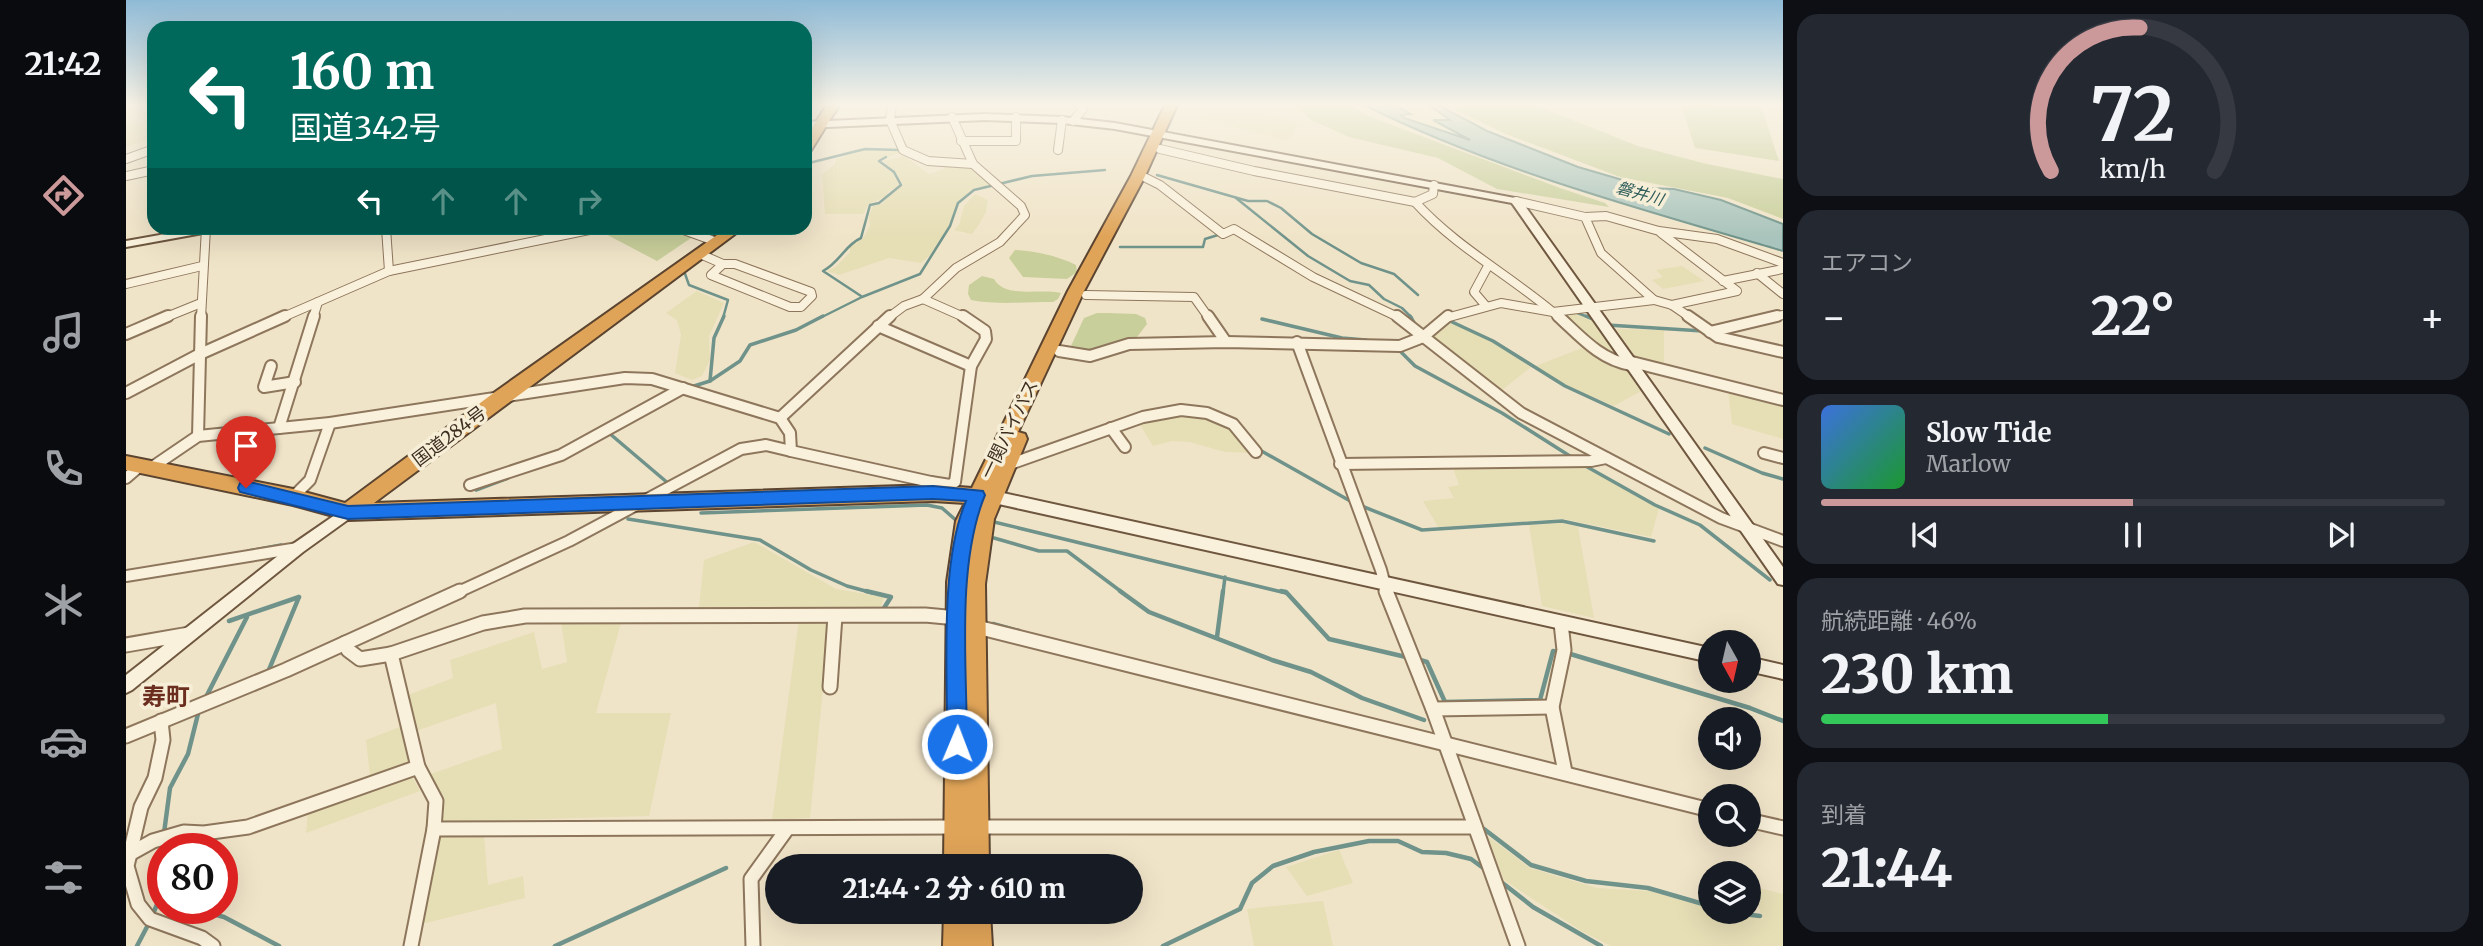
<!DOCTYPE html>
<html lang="ja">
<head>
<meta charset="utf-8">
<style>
  body { margin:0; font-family:Merriweather,"Noto Sans JP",serif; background:#242831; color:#f1f3f6; height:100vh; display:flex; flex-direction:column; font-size:26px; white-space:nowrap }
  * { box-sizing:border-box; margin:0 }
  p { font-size:23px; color:#9ea1a6 }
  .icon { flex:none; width:38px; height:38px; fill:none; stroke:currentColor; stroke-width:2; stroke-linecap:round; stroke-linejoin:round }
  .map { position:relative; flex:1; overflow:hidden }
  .panel { display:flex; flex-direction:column; gap:14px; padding:14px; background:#0d0f14; width:700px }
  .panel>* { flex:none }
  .guide { position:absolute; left:21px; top:21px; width:665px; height:214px; border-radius:21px; box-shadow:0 7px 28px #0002; background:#00695c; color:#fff; overflow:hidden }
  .needle { width:46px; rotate:172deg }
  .fabs { position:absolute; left:1572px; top:630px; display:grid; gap:14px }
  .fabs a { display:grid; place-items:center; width:63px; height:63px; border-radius:50%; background:#171b24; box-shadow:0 7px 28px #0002; font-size:35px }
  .speed { position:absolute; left:21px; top:833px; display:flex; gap:14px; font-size:35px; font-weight:700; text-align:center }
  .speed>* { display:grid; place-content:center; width:91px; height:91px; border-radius:50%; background:#171b24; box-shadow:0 7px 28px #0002; line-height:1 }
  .speed .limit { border:10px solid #d22; background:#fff; color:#111 }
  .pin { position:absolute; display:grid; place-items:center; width:60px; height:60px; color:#fff; margin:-72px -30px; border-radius:50% 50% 50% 0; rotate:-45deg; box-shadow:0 0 7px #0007 }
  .pin .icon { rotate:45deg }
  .me { position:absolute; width:77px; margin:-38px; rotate:1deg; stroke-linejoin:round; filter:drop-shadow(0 0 5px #0008) }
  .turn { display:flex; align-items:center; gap:24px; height:147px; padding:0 28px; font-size:32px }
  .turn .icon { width:91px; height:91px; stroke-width:2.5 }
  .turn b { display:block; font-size:49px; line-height:60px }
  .lanes { display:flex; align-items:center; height:66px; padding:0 28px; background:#0003; justify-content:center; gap:35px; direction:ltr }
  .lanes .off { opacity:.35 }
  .big { font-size:52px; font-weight:800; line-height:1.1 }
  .panel .card { flex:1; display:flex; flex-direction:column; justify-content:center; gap:10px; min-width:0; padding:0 24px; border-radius:21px; background:#242831 }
  .panel .dial { align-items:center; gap:0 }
  .dial svg { height:182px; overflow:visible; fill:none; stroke:#363941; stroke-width:7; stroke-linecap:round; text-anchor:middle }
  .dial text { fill:#f1f3f6; stroke:none }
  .song { display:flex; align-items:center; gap:21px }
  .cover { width:84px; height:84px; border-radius:10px; background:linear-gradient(135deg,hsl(220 70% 55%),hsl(130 70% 35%)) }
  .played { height:7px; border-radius:4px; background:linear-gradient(90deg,#cc999b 50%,#363941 50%) }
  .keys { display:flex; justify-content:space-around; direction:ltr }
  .heat { display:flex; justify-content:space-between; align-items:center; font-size:38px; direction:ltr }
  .charge { height:10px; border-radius:5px; background:linear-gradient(90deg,#34c759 46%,#363941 0) }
  .trip { position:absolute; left:639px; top:854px; width:378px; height:70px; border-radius:35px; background:#171b24; box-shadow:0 7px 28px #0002; font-weight:800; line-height:70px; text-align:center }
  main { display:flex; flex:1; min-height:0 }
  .menu { display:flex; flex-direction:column; width:126px; justify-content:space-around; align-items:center; background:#090b0e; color:#9ea1a6 }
  .menu .icon { width:49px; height:49px }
  .menu .current { color:#cc999b }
  .menu b { font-size:32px; color:#f1f3f6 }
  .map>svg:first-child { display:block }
  .farmland { fill:#e6deb5 }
  .green { fill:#c9cf9b }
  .water { fill:#a9c4bc; stroke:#6f938a; stroke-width:2 }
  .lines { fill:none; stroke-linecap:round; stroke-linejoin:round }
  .stream-far2 { stroke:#6f938a; stroke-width:2.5 }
  .stream-far1 { stroke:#6f938a; stroke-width:3.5 }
  .stream { stroke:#6f938a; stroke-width:4.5 }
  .street-far2-casing { stroke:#8d765c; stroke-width:10 }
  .street-far1-casing { stroke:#8d765c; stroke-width:14 }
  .street-casing { stroke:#8d765c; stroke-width:17 }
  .secondary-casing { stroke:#6f573f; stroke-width:4 }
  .highway-casing { stroke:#5b4430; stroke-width:4 }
  .street-far2 { stroke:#faf1dc; stroke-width:8 }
  .street-far1 { stroke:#faf1dc; stroke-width:10 }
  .street { stroke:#faf1dc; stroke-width:13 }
  .secondary { fill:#faf1dc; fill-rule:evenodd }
  .highway { fill:#e0a458; fill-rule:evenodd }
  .route { fill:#1a73e8; stroke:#114b97; stroke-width:2 }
  .labels { text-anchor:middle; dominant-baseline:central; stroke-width:7; stroke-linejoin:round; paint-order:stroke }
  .far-water-label { font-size:16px; font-style:italic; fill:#2f5d5a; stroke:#f7eed8 }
  .street-label { font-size:18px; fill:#3d2e20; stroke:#f7eed8 }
  .near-quarter-label { font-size:24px; font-weight:bold; fill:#6b2e1e; stroke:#f7eed8 }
</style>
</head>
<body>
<main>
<nav class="menu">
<b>21:42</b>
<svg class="icon current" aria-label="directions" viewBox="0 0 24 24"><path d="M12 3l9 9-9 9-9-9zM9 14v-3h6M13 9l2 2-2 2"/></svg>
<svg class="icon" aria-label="music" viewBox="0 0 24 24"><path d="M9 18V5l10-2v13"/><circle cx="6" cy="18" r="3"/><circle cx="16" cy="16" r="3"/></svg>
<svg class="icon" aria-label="phone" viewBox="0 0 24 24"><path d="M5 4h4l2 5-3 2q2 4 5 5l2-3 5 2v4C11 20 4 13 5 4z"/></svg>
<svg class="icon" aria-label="climate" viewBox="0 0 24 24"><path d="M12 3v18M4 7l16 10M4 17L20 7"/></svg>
<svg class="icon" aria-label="car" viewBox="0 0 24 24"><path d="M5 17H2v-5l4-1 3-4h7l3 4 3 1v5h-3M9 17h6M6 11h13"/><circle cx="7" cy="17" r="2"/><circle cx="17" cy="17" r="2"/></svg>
<svg class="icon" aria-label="filters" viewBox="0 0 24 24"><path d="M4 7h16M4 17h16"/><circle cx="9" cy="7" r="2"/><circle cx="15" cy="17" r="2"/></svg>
</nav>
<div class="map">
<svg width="1657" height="946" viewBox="0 0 1657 946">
  <rect width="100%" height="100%" fill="#f0e4c8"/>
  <g class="farmland">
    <polygon points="1121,108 1140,115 1172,122 1167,135 1160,141 1079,119 1083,109"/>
    <polygon points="28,118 28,138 0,147 0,125"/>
    <polygon points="762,148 776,152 752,162 767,173 773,185 762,192 761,196 743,204 737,214 699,214 696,175 709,164 710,159 739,149"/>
    <polygon points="778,156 803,174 818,169 818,164 842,166 865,186 849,188 831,203 822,227 804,255 795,263 763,258 713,275 701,271 711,266 724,252 724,246 737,239 744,226 743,216 747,206 756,204 766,192 777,185 769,172 757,161"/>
    <polygon points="849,194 862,200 860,212 852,226 846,234 828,230 833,225 838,206"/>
    <polygon points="1556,266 1578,281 1537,289 1526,280 1537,277 1530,270"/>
    <polygon points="571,291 598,303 583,336 584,360 576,376 566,380 549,373 555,335 551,320 540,313"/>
    <polygon points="1450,314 1466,321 1487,351 1476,349 1435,315"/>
    <polygon points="1323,321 1367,342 1405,367 1376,390 1357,380 1337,361 1303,337"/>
    <polygon points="1490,329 1538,330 1538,365 1511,360"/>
    <polygon points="1461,346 1498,371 1501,371 1515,391 1488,406 1441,386 1410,366"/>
    <polygon points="1602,390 1657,405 1657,439 1606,424"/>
    <polygon points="1067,412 1106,428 1126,451 1124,453 1099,452 1064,442 1046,441 1027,446 1012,421"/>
    <polygon points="1453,464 1533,508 1525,537 1438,519 1312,527 1297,501 1328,498 1322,487 1333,485 1326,465"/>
    <polygon points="1435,523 1452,527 1468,618 1416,606 1403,525"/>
    <polygon points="628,542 710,589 758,597 755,607 573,608 578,560"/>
    <polygon points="673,619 704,620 684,818 646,820"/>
    <polygon points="435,622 495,623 470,713 545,713 523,816 313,822 318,796 302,775 376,749 370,703 290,731 282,695 327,678 324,660 408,632 416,669 441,662"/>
    <polygon points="274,727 282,762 244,776 240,740"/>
    <polygon points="285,775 294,791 180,833 182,812"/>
    <polygon points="1359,834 1404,868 1471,888 1523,891 1584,908 1584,912 1637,919 1625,886 1657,894 1657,946 1485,946 1457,932 1378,880"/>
    <polygon points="316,835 358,835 362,885 397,876 399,898 296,924 310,843"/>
    <polygon points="1213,850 1227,883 1181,896 1160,867"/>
    <polygon points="1197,901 1207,946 1128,946 1121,909"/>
  </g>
  <g class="green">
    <polygon points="1169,105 1225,105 1242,116 1434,188 1479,203 1483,207 1371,189 1312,158 1223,137 1185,120"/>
    <polygon points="1319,105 1409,105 1512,146 1581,164 1657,179 1657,219 1602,198 1494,177 1380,134"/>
    <polygon points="1555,105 1635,106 1653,161 1569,148"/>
    <polygon points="487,228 544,228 568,236 531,261 472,230"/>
    <path d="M889 250C910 251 932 256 950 265L951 272 941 279 897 277 883 258Z"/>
    <path d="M856 276 868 279C879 299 914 288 935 293L932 299 927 302C901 302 869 305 845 300L842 294 843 285Z"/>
    <polygon points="983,313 1010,314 1019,318 1021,324 1011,337 962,351 948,350 945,346 958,318 971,313"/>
  </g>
  <path class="water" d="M1238 105H1268L1285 114 1275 115 1278 118 1344 140 1307 120H1324L1303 105H1312L1361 131 1452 167 1524 188 1548 189 1595 200 1657 224V251C1515 209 1371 171 1238 105Z"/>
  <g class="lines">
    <g class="stream-far2">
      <polyline points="710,113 714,105"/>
      <polyline points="679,164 739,149 773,150"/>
      <polyline points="1031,175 1122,201 1141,201 1155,208 1186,234 1235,263 1268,274 1292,295"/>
      <polyline points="1110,198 1182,256 1224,281 1243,285 1258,299 1276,308 1286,318"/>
      <polyline points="994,247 1077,247 1079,239 1092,235"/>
      <polyline points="558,271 563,285 602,300 597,318"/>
      <path d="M735 296 697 271C714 262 719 245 735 238L744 205 753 203 775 185 768 172 753 161 760 157"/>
      <polyline points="1449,312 1464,318"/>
      <polyline points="694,318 736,297 794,274 824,226 832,203 848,190 906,176 979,170"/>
    </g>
    <g class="stream-far1">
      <polyline points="1284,316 1290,326"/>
      <polyline points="1460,316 1471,321"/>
      <polyline points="1136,319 1216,338 1240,340"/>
      <polyline points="1324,321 1367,341 1439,386 1543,434"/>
      <polyline points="1481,325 1577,331"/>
      <polyline points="1273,350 1289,366 1376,413 1447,458"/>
      <polyline points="584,381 588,338 598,316"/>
      <polyline points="568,386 584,381 614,361 624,345 670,330 697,316"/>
      <polyline points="483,433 543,484"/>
      <polyline points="1579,448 1636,473 1657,479"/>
      <polyline points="1132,449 1226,502"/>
      <polyline points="1456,464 1529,505 1574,525 1644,580"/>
      <polyline points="350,490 382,478"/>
      <polyline points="1233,505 1296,530 1436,521 1528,541"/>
      <polyline points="575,513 801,505 816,508 832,522"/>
      <polyline points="502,519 634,540 685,570 721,586 747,593"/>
      <polyline points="864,521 1160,593"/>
      <polyline points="868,538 913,551 941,551 997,593"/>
      <polyline points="122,551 155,545"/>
      <polyline points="1097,593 1099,577"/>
    </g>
    <g class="stream">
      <polyline points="740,591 765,597 758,608"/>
      <polyline points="994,591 1023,612 1146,660 1185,672 1236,698 1298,720"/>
      <polyline points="1155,591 1160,592 1203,639 1280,657"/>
      <polyline points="103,621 173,597"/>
      <polyline points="867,624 893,631"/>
      <polyline points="1091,637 1097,591"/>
      <polyline points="1441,653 1624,708 1657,721"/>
      <polyline points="1291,659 1301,662 1319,702 1414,700 1427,651 1434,652"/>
      <polyline points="142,672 173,597"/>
      <polyline points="80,697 121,617"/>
      <polyline points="1358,829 1405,865 1460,881 1522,888 1584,906"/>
      <polyline points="38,833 44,788 62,754 73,710"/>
      <polyline points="1374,881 1407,907 1475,946"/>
      <polyline points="64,908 98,917 153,946"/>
      <polyline points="1600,912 1634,916"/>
      <polyline points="26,916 33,900 37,851"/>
      <polyline points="11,946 23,923"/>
      <polyline points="429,946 600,868"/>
      <polyline points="1037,946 1114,909 1126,883 1147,866 1188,852 1243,841 1272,841 1296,852 1320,853 1345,859 1360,870"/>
    </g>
    <defs>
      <g id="street-far2">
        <polyline points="766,105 764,120 777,150 802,161 847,164"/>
        <polyline points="947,121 957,109 953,105"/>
        <polyline points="835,141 890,141 890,117"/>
        <polyline points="1034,149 1128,171 1289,202"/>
        <polyline points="932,150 936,120"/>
        <polyline points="0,159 28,149"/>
        <polyline points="0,176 28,170"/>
        <polyline points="1020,178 1034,185 1097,234 1108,229 1187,277 1274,318"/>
        <path d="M1308 185 1307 194 1289 202C1332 249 1387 277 1434 318"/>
        <polyline points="1390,201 1459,217 1475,253 1528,300 1546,305 1565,318"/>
        <polyline points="1459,217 1480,216 1533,231 1591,239 1657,263"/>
        <polyline points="260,228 263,271"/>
        <polyline points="552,228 591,242"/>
        <polyline points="1535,233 1611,291 1546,305"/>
        <polyline points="574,254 597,264"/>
        <polygon points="597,264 609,264 685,292 686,296 675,307 664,307 585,275"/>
        <polyline points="1631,273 1657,294"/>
        <polyline points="1597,281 1657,269"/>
        <polyline points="0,284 76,266"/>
        <polyline points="960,295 1068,297 1083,318"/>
        <polyline points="797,299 840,318"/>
        <polyline points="1360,306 1348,292 1362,266"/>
        <polyline points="38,318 75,303"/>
        <polyline points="75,318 80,228"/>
        <polyline points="155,318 263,271 473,228"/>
        <polyline points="187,318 192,302"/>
        <polyline points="762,318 778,306 797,299 830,268 874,242 899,215 895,206 847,164 826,117"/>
        <polyline points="1320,318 1375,303 1427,312 1528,300"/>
        <polyline points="1643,318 1657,315"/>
      </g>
      <g id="street-far1">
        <polyline points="1082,316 1100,342"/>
        <polyline points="1271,316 1395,413 1595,518 1657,541"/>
        <path d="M1432 316C1454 336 1474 360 1505 365"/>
        <polyline points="1562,316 1592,337 1657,352"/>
        <polyline points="752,326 845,366"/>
        <polyline points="1584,332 1651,316"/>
        <polyline points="0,334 42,316"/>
        <polyline points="1171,342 1255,570 1261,593"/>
        <polyline points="933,351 964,356 1003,344 1100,342 1274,346 1297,337 1322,316"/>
        <polyline points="1502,361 1657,400"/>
        <polyline points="145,366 138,387 169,382"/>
        <polyline points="0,393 74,354 159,316"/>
        <polyline points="654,418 764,316"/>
        <polyline points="153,428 188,316"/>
        <polyline points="985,428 999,447"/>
        <polyline points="72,436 75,316"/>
        <polyline points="1638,453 1657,458"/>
        <polyline points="882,462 887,463 1017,417 1055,410 1081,413 1107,424 1130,452"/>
        <polyline points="1214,464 1465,461 1480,458"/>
        <polyline points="25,468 72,436 204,423 499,378 526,379 654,418 664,433 665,451 805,482 807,493"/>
        <polyline points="0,478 14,466"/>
        <polyline points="805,482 824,485 829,482 845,366 860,339 859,331 837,316"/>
        <polyline points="344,485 435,455 557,388"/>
        <polyline points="167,497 184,480 204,423"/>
        <polyline points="0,576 172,548"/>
        <polyline points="330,593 443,541 615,449 640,445 665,451"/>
      </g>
      <g id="street">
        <polyline points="1260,591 1307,709 1392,946"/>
        <polyline points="1435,623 1438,650 1426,707 1439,772"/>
        <polyline points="847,626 1584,810"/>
        <polyline points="219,643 222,650 234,659 265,654"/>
        <polyline points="0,645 63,634"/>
        <polyline points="704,687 709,616"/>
        <polyline points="1307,709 1426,707"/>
        <polyline points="35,721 37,740 29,778 15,807 1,866 12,904 24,919 76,938 87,946"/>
        <polyline points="0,736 160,670 334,591"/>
        <polyline points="1622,820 1657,828"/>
        <polyline points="851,827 1349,827"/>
        <polyline points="308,829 830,827"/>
        <polyline points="0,856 27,841 58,832 78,833 122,827 292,767"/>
        <polyline points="285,946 308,829 310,801 292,767 265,654 357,623 399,616 799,615 831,618"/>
        <polyline points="627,946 625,879 661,829"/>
      </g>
      <g id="secondary">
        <polygon points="859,114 936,117 989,123 1394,199 1657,567 1657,585 1652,584 1386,203 989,129 936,123 859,120 679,128 679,122"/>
        <polygon points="73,228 93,228 88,231 0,247 0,241"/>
        <polygon points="868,491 1584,648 1584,662 868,503 863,501 861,497 863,493"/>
        <polygon points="222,506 227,508 229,512 227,516 177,552 6,690 0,693 0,675 167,544"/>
        <polygon points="1622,657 1657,665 1657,679 1622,671"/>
      </g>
      <g id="highway">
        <polygon points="701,105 713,105 684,152 679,153 679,138"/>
        <polygon points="1039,105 1051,105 1019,176 958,291 892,432 899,434 901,439 868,519 859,584 863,866 818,866 821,582 830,521 839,503 807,501 222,520 167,505 0,470 0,456 167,489 219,503 369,392 601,228 617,228 248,503 807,485 846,488 942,291 1005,176"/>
        <polygon points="818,912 864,912 866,946 817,946"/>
      </g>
    </defs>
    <use href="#street-far2" class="street-far2-casing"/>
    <use href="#street-far1" class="street-far1-casing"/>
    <use href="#street" class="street-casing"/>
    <use href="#secondary" class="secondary-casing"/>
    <use href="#highway" class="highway-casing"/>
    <use href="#street-far2" class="street-far2"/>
    <use href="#street-far1" class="street-far1"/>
    <use href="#street" class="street"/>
    <use href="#secondary" class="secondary"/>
    <use href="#highway" class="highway"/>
  </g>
  <linearGradient id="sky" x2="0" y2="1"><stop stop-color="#8fbad6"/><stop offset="0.44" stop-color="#f8f3e6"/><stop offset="1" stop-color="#f8f3e6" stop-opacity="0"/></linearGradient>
  <rect width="1657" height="237" fill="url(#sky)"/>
  <path class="route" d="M120 481 222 506 807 486 857 491 859 495C830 566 841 668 841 744L838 751 831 754 824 751 821 744C822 674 813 564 840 501L807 499 222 519 114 492 112 488 114 483Z"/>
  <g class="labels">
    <g class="far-water-label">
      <text transform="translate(1514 193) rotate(16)">磐井川</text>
    </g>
    <g class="street-label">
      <text transform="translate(883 429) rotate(-64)">一関バイパス</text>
      <text transform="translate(323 436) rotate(-37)">国道284号</text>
    </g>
    <g class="near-quarter-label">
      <text x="40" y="696">寿町</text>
    </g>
  </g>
</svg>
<div class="fabs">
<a><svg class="needle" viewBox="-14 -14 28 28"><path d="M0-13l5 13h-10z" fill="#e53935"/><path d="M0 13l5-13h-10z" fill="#9ea1a6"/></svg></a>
<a><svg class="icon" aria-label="sound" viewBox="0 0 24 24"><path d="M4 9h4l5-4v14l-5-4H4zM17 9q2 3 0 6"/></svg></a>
<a><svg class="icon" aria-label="search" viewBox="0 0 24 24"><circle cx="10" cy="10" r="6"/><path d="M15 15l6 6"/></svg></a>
<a><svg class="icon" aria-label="layers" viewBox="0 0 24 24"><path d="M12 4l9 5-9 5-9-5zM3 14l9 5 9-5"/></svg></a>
</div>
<div class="speed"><div class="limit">80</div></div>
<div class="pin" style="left:120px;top:488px;background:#d93025"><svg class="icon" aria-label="arrive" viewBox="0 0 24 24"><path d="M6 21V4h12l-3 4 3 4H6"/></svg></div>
<svg class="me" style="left:831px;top:744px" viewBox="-20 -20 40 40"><circle r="17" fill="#1a73e8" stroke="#fff" stroke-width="3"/><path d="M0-11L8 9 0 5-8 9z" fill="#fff"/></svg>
<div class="trip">21:44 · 2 分 · 610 m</div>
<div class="guide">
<div class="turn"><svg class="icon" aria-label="left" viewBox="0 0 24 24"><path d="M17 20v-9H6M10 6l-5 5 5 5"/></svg><div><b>160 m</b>国道342号</div></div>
<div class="lanes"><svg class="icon" aria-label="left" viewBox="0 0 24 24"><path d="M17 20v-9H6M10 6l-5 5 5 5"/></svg><svg class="icon off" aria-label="ahead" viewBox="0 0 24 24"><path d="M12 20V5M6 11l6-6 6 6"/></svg><svg class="icon off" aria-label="ahead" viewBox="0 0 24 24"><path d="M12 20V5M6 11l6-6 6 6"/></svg><svg class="icon off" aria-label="right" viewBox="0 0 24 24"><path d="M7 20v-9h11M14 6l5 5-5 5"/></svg></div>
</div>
</div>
<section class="panel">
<div class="card dial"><svg viewBox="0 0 100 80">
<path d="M14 69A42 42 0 1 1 86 69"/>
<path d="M14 69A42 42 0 0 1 53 6" stroke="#cc999b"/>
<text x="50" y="56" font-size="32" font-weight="700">72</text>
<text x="50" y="72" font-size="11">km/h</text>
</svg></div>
<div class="card"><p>エアコン</p>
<div class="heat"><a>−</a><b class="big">22°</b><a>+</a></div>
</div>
<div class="card">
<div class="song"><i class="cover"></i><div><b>Slow Tide</b><p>Marlow</p></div></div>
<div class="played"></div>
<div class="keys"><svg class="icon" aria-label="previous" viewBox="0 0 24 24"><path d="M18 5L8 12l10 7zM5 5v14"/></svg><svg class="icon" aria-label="pause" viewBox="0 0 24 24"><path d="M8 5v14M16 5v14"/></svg><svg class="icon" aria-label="next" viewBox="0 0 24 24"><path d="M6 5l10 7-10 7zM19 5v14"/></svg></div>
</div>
<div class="card"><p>航続距離 · 46%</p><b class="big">230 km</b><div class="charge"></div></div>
<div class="card"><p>到着</p><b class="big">21:44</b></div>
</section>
</main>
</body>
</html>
